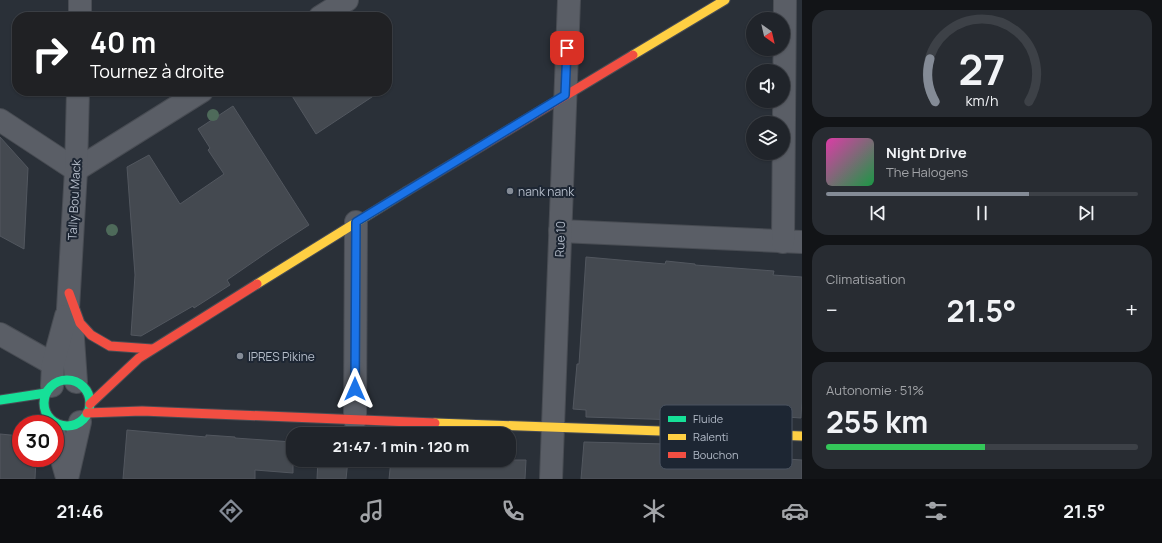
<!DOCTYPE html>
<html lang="fr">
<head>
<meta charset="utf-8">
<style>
  body { margin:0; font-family:Manrope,sans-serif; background:#282c32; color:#f1f3f6; height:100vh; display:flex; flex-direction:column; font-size:15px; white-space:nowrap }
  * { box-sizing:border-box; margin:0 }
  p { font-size:13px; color:#a2a4a8 }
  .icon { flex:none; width:22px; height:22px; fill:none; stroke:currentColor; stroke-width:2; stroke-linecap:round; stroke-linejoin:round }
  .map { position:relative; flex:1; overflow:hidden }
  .details { display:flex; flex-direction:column; gap:10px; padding:10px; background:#121417; width:360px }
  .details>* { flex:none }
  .top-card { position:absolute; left:12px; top:12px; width:380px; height:84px; border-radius:16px; box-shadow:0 1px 3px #0004,0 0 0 1px #3d4147; background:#202124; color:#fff; overflow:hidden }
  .needle { width:26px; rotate:146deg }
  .tools { position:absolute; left:746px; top:12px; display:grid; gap:8px }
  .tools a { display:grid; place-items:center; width:44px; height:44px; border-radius:50%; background:#20242a; box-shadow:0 1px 3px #0004,0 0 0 1px #3d4147; font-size:20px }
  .speed { position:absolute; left:12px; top:415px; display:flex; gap:8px; font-size:20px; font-weight:700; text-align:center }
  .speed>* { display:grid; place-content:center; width:52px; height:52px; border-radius:50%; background:#20242a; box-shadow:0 1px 3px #0004,0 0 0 1px #3d4147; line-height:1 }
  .speed .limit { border:6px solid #d22; background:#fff; color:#111 }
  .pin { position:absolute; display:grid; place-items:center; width:34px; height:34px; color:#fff; margin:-17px; border-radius:8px; box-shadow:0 2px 6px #0006 }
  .me { position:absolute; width:44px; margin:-22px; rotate:0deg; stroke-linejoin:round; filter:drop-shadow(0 0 3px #0008) }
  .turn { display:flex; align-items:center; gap:14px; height:84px; padding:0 12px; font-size:18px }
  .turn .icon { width:52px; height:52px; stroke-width:2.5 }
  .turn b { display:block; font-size:28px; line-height:34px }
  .big { font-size:30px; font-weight:700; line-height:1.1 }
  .details .widget { flex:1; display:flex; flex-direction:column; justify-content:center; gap:6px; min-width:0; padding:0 14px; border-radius:16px; background:#282c32 }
  .details .dial { align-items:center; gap:0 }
  .dial svg { height:104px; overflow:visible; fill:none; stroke:#3d4147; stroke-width:7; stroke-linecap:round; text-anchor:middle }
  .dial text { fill:#f1f3f6; stroke:none }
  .song { display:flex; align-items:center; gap:12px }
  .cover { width:48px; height:48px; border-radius:6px; background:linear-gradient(135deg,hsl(320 70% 55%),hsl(140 70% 35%)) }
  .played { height:4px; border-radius:2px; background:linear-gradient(90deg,#848b96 65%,#3d4147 65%) }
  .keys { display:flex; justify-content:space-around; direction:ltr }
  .heat { display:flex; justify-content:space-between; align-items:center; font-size:22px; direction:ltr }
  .charge { height:6px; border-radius:3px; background:linear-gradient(90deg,#34c759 51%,#3d4147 0) }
  .trip { position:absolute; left:286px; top:427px; width:230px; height:40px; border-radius:16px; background:#20242a; box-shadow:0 1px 3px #0004,0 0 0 1px #3d4147; font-weight:700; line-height:40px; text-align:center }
  .dock { display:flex; height:64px; justify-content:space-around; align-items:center; background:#0d0e11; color:#a2a4a8 }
  .dock .icon { width:28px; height:28px }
  .dock .active { color:#848b96 }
  .dock b { font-size:18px; color:#f1f3f6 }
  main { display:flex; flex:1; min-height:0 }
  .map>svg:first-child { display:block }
  .building { fill:#444950; stroke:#52575f }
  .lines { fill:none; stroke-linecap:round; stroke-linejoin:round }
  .street-casing { stroke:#484c53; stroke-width:24 }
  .fast-casing { stroke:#484c53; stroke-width:11 }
  .slow-casing { stroke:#484c53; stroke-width:11 }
  .jam-casing { stroke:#484c53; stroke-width:11 }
  .street { stroke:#5a5e66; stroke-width:22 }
  .fast { stroke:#16e098; stroke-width:9 }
  .slow { stroke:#ffcf43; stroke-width:9 }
  .jam { stroke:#f24e42; stroke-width:9 }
  .tree { fill:#4e6a5a }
  .route-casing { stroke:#114b97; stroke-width:10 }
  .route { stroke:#1a73e8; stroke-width:7 }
  .poi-dot { fill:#848b96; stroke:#1d2633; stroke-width:1.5 }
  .labels { text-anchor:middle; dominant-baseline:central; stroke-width:4; stroke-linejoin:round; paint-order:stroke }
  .poi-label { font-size:12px; fill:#b4bcc9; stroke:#1d2633; text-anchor:start }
  .street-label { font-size:12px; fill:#b4bcc9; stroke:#1d2633 }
  .key { fill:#1d2633; stroke:#4a5360; stroke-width:1 }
  .key-label { font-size:11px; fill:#b4bcc9 }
</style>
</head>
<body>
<main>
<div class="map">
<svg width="802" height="479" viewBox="0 0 802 479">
  <rect width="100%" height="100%" fill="#2a3038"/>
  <g class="building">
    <polygon points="289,91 381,91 316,134"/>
    <polygon points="233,106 309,225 275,247 227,280 230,285 194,308 193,306 141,336 131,335 135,275 127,167 149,155 180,204 224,174 208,150 210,148 198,129"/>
    <polygon points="0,137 28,168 24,249 0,236"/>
    <polygon points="586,257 665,264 666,261 695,264 695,265 774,271 773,275 802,277 802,398 801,418 711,412 710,421 586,417 586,410 573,409 577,364 579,364"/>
    <polygon points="127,430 206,437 206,435 235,437 235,438 293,442 293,473 255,470 255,479 123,479"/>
    <polygon points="0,434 21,436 21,458 36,458 35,479 0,479"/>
    <polygon points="584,442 708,445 708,449 771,454 771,458 802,460 802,479 581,479"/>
    <polygon points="318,460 348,460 346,479 317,479"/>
    <polygon points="391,460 526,460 525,479 389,479"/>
  </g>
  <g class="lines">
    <defs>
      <g id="street">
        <polyline points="80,17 80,0"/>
        <polyline points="320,17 347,0"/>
        <polyline points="0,120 76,170 202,91"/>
        <polyline points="560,231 802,242"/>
        <polyline points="783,242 785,0"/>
        <polyline points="0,334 53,364"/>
        <polyline points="76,382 72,324 68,309 76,170 78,91"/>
        <polyline points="52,386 53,364 66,316"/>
        <polyline points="355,420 356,222"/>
        <polyline points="55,435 66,474"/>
        <polyline points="67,479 80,422"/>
        <polyline points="551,479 569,0"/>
      </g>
      <g id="fast">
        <circle cx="67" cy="403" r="23"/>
        <polyline points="0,400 46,393"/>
      </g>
      <g id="slow">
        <polyline points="633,55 725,0"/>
        <polyline points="257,284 407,191"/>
        <polyline points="435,423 802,436"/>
      </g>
      <g id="jam">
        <polyline points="407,191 633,55"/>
        <polyline points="69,293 80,323 91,335 110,346 152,349"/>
        <polyline points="90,404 139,358 257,284"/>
        <polyline points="87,413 142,411 435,423"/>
      </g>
    </defs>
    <use href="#street" class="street-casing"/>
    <use href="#fast" class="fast-casing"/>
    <use href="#slow" class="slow-casing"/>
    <use href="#jam" class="jam-casing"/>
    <use href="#street" class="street"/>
    <use href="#fast" class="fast"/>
    <use href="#slow" class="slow"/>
    <use href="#jam" class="jam"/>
  </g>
  <g class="tree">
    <circle cx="213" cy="115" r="6"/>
    <circle cx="112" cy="230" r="6"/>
  </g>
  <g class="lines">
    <defs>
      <polyline id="route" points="355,389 356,222 565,95 567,48"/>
    </defs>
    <use href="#route" class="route-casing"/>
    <use href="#route" class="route"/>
  </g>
  <g class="poi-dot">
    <circle cx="510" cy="191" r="4"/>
    <circle cx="240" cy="356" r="4"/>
  </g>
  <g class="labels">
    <g class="poi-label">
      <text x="518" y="191">nank nank</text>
      <text x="248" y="356">IPRES Pikine</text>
    </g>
    <g class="street-label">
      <text transform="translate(74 200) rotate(-87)">Tally Bou Mack</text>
      <text transform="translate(560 239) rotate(-88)">Rue 10</text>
    </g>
  </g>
  <rect x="660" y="405" width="132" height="64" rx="6" class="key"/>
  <rect x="668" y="416" width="18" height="6" fill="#16e098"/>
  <rect x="668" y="434" width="18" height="6" fill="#ffcf43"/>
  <rect x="668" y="452" width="18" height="6" fill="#f24e42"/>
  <g class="key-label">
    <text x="693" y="423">Fluide</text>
    <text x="693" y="441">Ralenti</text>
    <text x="693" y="459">Bouchon</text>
  </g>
</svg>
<div class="tools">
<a><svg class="needle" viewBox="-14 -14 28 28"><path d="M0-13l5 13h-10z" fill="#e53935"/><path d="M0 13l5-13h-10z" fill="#a2a4a8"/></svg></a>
<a><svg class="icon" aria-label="sound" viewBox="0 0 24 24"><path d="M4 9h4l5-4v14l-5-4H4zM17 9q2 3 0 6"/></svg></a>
<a><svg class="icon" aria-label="layers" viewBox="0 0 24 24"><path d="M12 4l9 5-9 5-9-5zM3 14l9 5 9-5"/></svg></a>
</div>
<div class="speed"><div class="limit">30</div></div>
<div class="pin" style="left:567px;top:48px;background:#d93025"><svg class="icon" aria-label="arrive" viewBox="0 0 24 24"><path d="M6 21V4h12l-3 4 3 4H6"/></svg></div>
<svg class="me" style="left:355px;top:389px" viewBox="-20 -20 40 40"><path d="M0-17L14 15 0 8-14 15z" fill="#1a73e8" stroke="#fff" stroke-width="4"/></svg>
<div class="trip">21:47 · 1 min · 120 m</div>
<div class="top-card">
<div class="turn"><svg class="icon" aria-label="right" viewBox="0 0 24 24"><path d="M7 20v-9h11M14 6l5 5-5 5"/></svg><div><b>40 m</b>Tournez à droite</div></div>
</div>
</div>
<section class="details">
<div class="widget dial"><svg viewBox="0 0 100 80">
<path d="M14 69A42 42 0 1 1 86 69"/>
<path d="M14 69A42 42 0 0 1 10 36" stroke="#848b96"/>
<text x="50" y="56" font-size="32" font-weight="700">27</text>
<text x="50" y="72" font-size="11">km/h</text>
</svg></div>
<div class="widget">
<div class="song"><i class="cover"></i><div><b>Night Drive</b><p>The Halogens</p></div></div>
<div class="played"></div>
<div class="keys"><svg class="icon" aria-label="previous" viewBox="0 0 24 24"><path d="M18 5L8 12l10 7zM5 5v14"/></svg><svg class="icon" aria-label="pause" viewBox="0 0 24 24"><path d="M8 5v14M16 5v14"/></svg><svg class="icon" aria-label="next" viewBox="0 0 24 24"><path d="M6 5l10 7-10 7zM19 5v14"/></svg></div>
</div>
<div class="widget"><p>Climatisation</p>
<div class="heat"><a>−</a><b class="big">21.5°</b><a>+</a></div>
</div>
<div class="widget"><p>Autonomie · 51%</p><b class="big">255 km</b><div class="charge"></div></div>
</section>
</main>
<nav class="dock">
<b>21:46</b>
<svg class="icon active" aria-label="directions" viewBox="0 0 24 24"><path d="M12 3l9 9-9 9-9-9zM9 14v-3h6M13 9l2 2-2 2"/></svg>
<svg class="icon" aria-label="music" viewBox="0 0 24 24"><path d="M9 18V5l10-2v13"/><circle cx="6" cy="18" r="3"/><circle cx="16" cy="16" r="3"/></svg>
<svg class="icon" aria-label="phone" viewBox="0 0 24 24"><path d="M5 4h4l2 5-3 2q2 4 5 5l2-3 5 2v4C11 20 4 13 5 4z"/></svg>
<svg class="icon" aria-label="climate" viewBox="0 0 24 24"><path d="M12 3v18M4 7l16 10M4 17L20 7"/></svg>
<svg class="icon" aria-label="car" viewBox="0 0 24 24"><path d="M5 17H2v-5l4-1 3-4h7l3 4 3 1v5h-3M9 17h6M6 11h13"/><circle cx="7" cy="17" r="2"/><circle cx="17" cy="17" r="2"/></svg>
<svg class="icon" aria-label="filters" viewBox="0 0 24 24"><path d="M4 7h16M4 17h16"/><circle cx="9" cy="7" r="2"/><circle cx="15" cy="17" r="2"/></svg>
<b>21.5°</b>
</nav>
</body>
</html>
